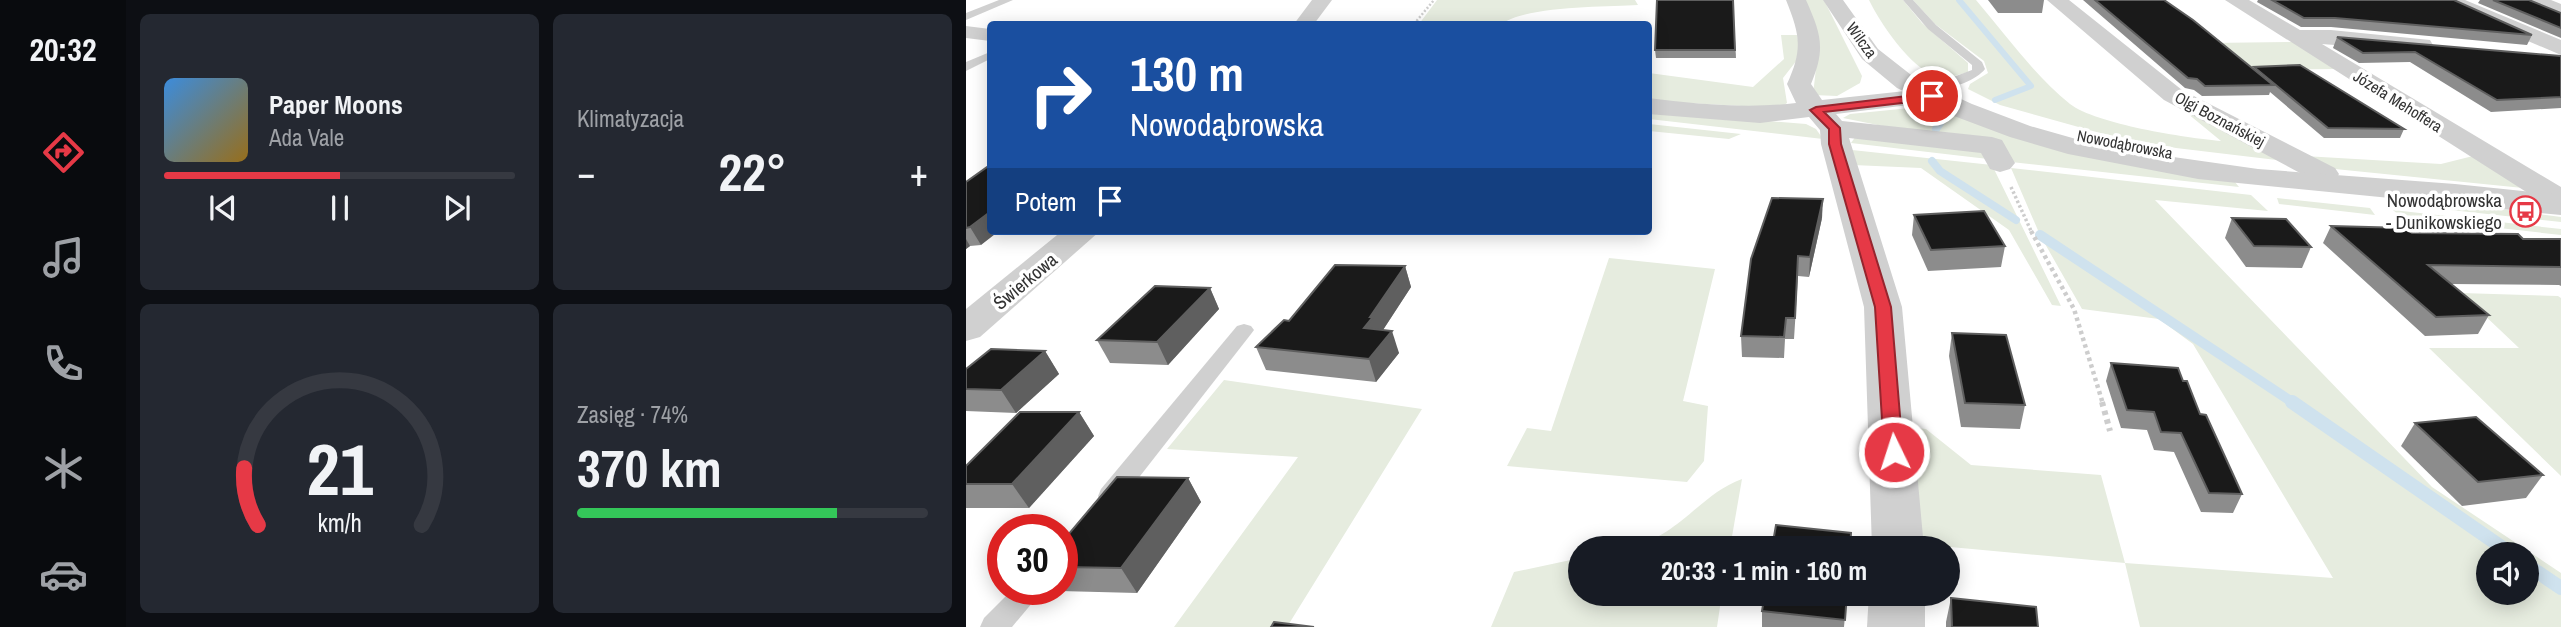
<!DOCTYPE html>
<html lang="pl">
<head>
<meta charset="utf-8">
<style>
  body { margin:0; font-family:"Archivo Narrow",sans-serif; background:#242831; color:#f1f3f6; height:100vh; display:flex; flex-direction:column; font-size:26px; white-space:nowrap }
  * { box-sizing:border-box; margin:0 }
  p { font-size:23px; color:#9ea1a6 }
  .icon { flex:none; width:38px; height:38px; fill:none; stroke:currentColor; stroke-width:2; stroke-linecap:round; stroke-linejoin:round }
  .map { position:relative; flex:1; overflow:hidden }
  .sheet { display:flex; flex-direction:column; gap:14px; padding:14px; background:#0d0f14; width:840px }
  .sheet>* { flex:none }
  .guide { position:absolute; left:21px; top:21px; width:665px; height:214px; border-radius:7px; box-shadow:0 4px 18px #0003; background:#1a4fa0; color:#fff; overflow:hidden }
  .tools { position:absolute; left:1510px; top:542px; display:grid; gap:14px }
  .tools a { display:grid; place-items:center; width:63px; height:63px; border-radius:50%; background:#171b24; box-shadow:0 4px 18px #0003; font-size:35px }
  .speed { position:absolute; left:21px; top:514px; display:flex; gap:14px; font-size:35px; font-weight:700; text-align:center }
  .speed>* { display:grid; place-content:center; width:91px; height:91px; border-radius:50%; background:#171b24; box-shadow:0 4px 18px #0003; line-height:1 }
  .speed .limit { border:10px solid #d22; background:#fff; color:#111 }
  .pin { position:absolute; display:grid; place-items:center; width:60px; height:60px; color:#fff; margin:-30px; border:4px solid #fff; border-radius:50%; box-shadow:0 2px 7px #0007 }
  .me { position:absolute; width:77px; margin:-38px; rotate:356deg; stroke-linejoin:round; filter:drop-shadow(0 0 5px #0008) }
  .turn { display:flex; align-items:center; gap:24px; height:147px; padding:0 28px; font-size:32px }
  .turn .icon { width:91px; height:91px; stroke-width:2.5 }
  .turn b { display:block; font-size:49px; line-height:60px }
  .then { display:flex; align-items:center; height:66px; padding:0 28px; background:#0003; gap:14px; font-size:26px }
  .big { font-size:52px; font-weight:800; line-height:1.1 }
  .sheet .tile { flex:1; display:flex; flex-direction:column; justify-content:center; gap:10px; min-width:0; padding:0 24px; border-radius:10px; background:#242831 }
  .sheet .dial { align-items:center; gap:0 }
  .dial svg { height:182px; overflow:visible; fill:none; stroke:#363941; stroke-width:7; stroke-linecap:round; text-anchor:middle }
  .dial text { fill:#f1f3f6; stroke:none }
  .song { display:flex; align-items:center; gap:21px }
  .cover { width:84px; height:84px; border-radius:10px; background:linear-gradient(135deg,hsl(210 70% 55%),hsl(40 70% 35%)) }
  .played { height:7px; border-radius:4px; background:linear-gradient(90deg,#e63946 50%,#363941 50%) }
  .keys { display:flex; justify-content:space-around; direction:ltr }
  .heat { display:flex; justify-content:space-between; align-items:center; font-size:38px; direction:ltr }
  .charge { height:10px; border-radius:5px; background:linear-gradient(90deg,#34c759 74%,#363941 0) }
  .sheet .tiles { flex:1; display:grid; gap:14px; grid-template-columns:repeat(2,1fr) }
  .trip { position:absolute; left:602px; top:536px; width:392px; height:70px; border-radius:35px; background:#171b24; box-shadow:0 4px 18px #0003; font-weight:800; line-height:70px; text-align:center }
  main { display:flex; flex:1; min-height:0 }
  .tabs { display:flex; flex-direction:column; width:126px; justify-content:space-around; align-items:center; background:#090b0e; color:#9ea1a6 }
  .tabs .icon { width:49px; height:49px }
  .tabs .selected { color:#e63946 }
  .tabs b { font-size:32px; color:#f1f3f6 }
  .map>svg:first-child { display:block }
  .green { fill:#e6ecdf; fill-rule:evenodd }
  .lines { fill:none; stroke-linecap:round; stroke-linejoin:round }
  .stream-far3 { stroke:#cfe2ee; stroke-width:6 }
  .stream-far2 { stroke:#cfe2ee; stroke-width:8 }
  .stream-far1 { stroke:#cfe2ee; stroke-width:10 }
  .stream { stroke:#cfe2ee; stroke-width:14 }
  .path-far3 { stroke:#cdcdcd; stroke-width:2.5; stroke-dasharray:2 2; stroke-linecap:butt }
  .path-far2 { stroke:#cdcdcd; stroke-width:3.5; stroke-dasharray:2.5 2.5; stroke-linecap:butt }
  .path-far1 { stroke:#cdcdcd; stroke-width:4.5; stroke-dasharray:3.5 3.5; stroke-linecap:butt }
  .path { stroke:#cdcdcd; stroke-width:6; stroke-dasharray:4.5 4.5; stroke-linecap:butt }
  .service { fill:#d0d0d0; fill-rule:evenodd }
  .minor { fill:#d0d0d0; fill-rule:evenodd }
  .tertiary { fill:#d0d0d0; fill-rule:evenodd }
  .wall { fill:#8c8c8c }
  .shaded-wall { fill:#5f5f5f }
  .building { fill:#1a1a1a; stroke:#5f5f5f; stroke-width:2 }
  .route { fill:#e63946; stroke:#96252e; stroke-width:2 }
  .labels { text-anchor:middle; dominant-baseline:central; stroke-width:7; stroke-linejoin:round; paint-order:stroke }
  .far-street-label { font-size:16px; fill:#333; stroke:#fff }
  .poi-label { font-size:19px; fill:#333; stroke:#fff; text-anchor:end }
  .street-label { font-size:19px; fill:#333; stroke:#fff }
</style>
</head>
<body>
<main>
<nav class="tabs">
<b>20:32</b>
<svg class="icon selected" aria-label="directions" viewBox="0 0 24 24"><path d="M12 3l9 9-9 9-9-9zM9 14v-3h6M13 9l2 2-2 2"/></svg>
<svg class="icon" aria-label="music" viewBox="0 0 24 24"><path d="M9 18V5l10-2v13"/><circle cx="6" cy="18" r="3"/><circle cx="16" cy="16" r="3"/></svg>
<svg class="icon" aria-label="phone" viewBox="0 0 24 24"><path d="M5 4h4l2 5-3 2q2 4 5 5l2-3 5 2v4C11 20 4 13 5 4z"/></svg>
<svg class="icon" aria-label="climate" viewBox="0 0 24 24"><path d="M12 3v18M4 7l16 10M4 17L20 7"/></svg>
<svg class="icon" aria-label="car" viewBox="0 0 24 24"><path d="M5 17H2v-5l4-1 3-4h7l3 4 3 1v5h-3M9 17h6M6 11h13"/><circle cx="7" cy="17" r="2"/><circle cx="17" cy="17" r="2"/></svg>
</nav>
<section class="sheet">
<div class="tiles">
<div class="tile">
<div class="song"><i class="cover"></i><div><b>Paper Moons</b><p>Ada Vale</p></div></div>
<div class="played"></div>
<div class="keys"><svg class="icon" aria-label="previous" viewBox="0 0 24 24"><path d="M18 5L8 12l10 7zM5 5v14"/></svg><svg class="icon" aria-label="pause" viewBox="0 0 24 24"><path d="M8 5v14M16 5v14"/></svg><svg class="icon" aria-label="next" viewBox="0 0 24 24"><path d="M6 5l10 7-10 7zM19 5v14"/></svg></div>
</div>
<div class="tile"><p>Klimatyzacja</p>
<div class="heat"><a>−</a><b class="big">22°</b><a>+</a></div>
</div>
<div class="tile dial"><svg viewBox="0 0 100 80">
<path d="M14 69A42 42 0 1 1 86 69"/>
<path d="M14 69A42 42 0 0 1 8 44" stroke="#e63946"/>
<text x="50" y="56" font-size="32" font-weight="700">21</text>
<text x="50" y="72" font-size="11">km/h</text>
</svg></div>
<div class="tile"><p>Zasięg · 74%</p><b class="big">370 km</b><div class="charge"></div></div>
</div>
</section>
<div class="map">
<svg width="1595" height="627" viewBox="0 0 1595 627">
  <rect width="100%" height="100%" fill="#fff"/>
  <g class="green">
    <path d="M471 0H669L672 5C640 7 558 6 536 24H453Z"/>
    <polygon points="835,0 858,0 896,76 894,83 871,96 847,95 850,68"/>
    <path d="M903 0H937L956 23 1002 63V72C993 75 979 79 969 76 944 67 914 23 903 0Z"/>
    <path d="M947 0H1010C1040 35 1068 75 1104 104 1130 124 1220 138 1255 141L1210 104 1319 161 1210 148 1134 133 1034 105 1002 89 1004 84 1022 73 1018 61 969 24Z"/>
    <polygon points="815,35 831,35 835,55 817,78 821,103 814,108 683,101 683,73 787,87 818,59"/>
    <polygon points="1329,42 1372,69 1275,70 1243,43"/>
    <polygon points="954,107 970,108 1269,182 1273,187 1045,162 1044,154 1036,150 877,118 884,114"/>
    <polygon points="683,112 840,124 850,129 857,139 683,119"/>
    <polygon points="683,124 775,134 763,139 683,131"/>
    <polygon points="890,136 1021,150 1022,159 885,143"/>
    <polygon points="886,150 1026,165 1095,306 1086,305 1043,230 955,168 887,165"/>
    <polygon points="1338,156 1475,164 1507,156 1557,188 1369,169"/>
    <path d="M1045 168 1285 195 1302 211 1189 200 1466 487 1595 573V627H1174L1159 563 952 544 943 427 960 429 1005 465 1135 475 1159 563 1367 578 1227 344 1193 319 1116 309 1074 235ZM1522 555H1561V593H1522Z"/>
    <polygon points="1429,195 1595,217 1595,222 1421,203"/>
    <polygon points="1311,198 1404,208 1409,215 1313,204"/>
    <polygon points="1427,210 1595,229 1595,235 1435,217"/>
    <polygon points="643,258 749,269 717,401 742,406 738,461 721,482 541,466 561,428 585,431"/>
    <polygon points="1495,293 1592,296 1595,298 1595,476 1463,348 1553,348"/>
    <polygon points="258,380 456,409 321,627 208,627 332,457 201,449"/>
    <path d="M776 479 764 548H662C713 537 734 494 776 479Z"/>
    <polygon points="614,558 614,593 756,593 751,627 525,627 548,572"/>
  </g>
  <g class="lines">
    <polyline class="stream-far3" points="993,0 1065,86 1029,100"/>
    <g class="stream-far2">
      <polyline points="970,129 979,116"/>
      <polyline points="966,161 974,171 1050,220"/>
    </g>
    <polyline class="stream-far1" points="1074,235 1329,404"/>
    <g class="stream">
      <polyline points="1326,402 1547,555"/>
      <polyline points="1561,565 1595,588"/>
    </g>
    <polyline class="path-far3" points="448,24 468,0"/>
    <polyline class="path-far2" points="1045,187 1066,233"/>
    <polyline class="path-far1" points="1065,231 1108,309 1137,404"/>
    <polyline class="path" points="1136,402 1144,431"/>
    <g class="service">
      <polygon points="33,0 47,0 0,20 0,13"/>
      <path d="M937 0H947L970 25 1016 62 1019 69C1011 80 984 90 971 89V83L1006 70V65L962 29Z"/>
      <polygon points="24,52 24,59 0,71 0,62"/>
      <polygon points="278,324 285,326 288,330 285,334 153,503 144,505 135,503 132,496 135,489 271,326"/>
      <polygon points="46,590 77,590 46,627 14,627 18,618"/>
    </g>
    <g class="minor">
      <polygon points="346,0 366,0 348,24 328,24"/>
      <path d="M820 0H840C855 34 860 48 845 84L856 100 958 89C967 80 972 78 984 81L987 86 975 101 870 114 876 121 1026 137 1036 140 1049 163 1044 169 1034 172 1024 169 1015 153 883 138 936 307 958 548H906L898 307 855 144 854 130 843 117 794 123 682 114V98C732 104 780 109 830 103L821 84C837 49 834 35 820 0Z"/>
      <polygon points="1081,0 1103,0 1216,90 1369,168 1373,174 1369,180 1358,183 1347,180 1198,100"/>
      <polygon points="1259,0 1283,0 1334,30 1365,30 1464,40 1467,45 1464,50 1456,52 1356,44 1595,187 1595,210 1584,207"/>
      <polygon points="1472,0 1499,0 1595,40 1595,55 1475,4"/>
      <polygon points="1558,0 1585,0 1595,4 1595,17 1561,4"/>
      <polygon points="0,26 24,29 24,41 0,38"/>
      <polygon points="96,231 134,231 14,337 0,341 0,309"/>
      <polygon points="903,593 959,593 959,627 901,627"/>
    </g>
    <polygon class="tertiary" points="857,0 877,0 912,49 949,78 1006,104 1064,126 1117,141 1172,152 1292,169 1489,184 1595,195 1595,215 1232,179 1102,154 1044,137 988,116 931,88 896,59"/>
  </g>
  <g class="wall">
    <polygon points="767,0 770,58 690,58 689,50"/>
    <polygon points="1022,0 1078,0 1076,13 1032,13"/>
    <polygon points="1117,0 1198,0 1287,69 1288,67 1438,129 1434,138 1358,138 1304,92 1303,95 1236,96 1228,90 1219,88"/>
    <polygon points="1292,0 1488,0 1566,35 1561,45 1365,27 1335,27 1291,2"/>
    <polygon points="1514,0 1563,0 1595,13 1595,38 1512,3"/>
    <polygon points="1371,37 1595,56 1595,108 1525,112 1444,62 1393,63 1367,48"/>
    <polygon points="0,182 15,245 4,246 0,249"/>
    <polygon points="948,215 1039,246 1035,267 962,271 946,235"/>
    <polygon points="856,218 843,277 832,276 828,339 819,339 818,358 776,357 775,336"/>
    <polygon points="1266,218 1345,247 1336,268 1280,267 1259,238"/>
    <polygon points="1365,226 1446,233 1557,239 1595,239 1595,286 1593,285 1485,284 1523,315 1512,334 1459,336 1357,243"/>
    <polygon points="439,266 445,287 417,330 433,353 410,382 300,370 290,347 323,321"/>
    <polygon points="244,288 253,309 202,365 144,363 131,340"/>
    <polygon points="986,333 1059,405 1054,429 995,427 983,356"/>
    <polygon points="79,351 93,374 50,413 0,411 0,369"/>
    <polygon points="1145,363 1217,381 1276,494 1267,513 1235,512 1208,452 1188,450 1181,430 1155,428 1140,381"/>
    <polygon points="113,412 128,436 63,508 0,508 0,466"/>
    <polygon points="1449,423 1577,475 1560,498 1496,506 1435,446"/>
    <polygon points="222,478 235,502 171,593 94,591 93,590 96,590 96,542"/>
    <polygon points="881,593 878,627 796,627 796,611"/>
    <polygon points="985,598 1072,627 980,627 980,622"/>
  </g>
  <g class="shaded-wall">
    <polygon points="857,199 856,218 843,277 844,257"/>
    <polygon points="24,212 24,231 33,231 15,245 4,227"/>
    <polygon points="0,239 4,246 0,249"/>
    <polygon points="439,266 445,287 413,336 398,328 404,317"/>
    <polygon points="244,288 253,309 202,365 191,342"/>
    <polygon points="426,331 433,353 410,382 403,359"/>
    <polygon points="79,351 93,374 50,413 35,390"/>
    <polygon points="113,412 128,436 63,508 46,484"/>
    <polygon points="222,478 235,502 171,593 155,568"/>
  </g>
  <g class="building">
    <polygon points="691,0 767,0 769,50 689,50"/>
    <polygon points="1129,0 1198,0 1227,20 1307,85 1239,86 1231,79 1222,78"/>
    <polygon points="1306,0 1488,0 1566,35 1369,18 1338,18"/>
    <polygon points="1527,0 1563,0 1595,13 1595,28"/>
    <polygon points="1371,37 1595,56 1595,97 1531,100 1449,52 1397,53"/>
    <polygon points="1334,65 1438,129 1362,128 1288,67"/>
    <polygon points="24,165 24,212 4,227 0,228 0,182"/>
    <polygon points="806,198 857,199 844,257 832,256 829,318 820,318 818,337 775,336 785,259"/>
    <polygon points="1018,211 1039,246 965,250 948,215"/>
    <polygon points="1266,218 1320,219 1345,247 1288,246"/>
    <polygon points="1365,226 1440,228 1446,233 1552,234 1557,239 1595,239 1595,267 1462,265 1523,315 1470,317"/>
    <polygon points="369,265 439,266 404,317 407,317 398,328 426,331 403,359 290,347 318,320 323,321"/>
    <polygon points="189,286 244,288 191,342 131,340"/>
    <polygon points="986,333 1040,335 1059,405 999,403"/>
    <polygon points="25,349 79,351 35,390 0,389 0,369"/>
    <polygon points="1145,363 1212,368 1217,381 1221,381 1234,414 1240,415 1276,494 1243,493 1215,433 1195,432 1188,412 1161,410"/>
    <polygon points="54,412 113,412 46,484 0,484 0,466"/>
    <polygon points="1510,417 1577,475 1512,482 1449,423"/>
    <polygon points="151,477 222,478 155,568 96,567 96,542"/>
    <polygon points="810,525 885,533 884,548 806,548"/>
    <polygon points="799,593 881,593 879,620 796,611"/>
    <polygon points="985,598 1070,607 1072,627 986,627"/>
    <polygon points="308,622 348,627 305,627"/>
  </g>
  <polygon class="route" points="966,93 970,94 970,99 858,112 874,128 875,144 925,307 937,452 934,456 921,456 918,452 909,307 863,144 863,129 844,110 850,107"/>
  <defs>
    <symbol id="bus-ring" viewBox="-11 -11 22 22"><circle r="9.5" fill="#fff" stroke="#e63946" stroke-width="1.5"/><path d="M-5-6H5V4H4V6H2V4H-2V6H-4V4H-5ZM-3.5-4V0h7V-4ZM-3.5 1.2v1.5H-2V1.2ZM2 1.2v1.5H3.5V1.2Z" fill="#e63946"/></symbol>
  </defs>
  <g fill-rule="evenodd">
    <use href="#bus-ring" x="1542" y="194" width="35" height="35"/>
  </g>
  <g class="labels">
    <g class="far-street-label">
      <text transform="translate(896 40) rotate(54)">Wilcza</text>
      <text transform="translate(1432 101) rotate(32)">Józefa Mehoffera</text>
      <text transform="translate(1254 119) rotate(28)">Olgi Boznańskiej</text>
      <text transform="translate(1159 144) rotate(11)">Nowodąbrowska</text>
    </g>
    <g class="poi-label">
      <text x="1536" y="200">Nowodąbrowska<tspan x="1536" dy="22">- Dunikowskiego</tspan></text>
    </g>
    <g class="street-label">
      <text transform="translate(59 281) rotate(-40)">Świerkowa</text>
    </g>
  </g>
</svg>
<div class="tools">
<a><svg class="icon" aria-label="sound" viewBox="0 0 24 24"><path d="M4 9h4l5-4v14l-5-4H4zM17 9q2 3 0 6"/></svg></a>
</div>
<div class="speed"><div class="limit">30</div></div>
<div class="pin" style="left:966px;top:96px;background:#d93025"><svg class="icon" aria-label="arrive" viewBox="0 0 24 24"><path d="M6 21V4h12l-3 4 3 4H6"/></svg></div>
<svg class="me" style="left:928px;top:452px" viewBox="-20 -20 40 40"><circle r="17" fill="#e63946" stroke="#fff" stroke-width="3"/><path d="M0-11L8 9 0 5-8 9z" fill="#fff"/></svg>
<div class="trip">20:33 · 1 min · 160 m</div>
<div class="guide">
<div class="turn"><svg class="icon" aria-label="right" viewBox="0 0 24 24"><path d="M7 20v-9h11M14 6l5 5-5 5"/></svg><div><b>130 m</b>Nowodąbrowska</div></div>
<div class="then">Potem<svg class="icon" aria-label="arrive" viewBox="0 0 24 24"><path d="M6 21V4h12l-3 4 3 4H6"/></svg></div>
</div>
</div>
</main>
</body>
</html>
